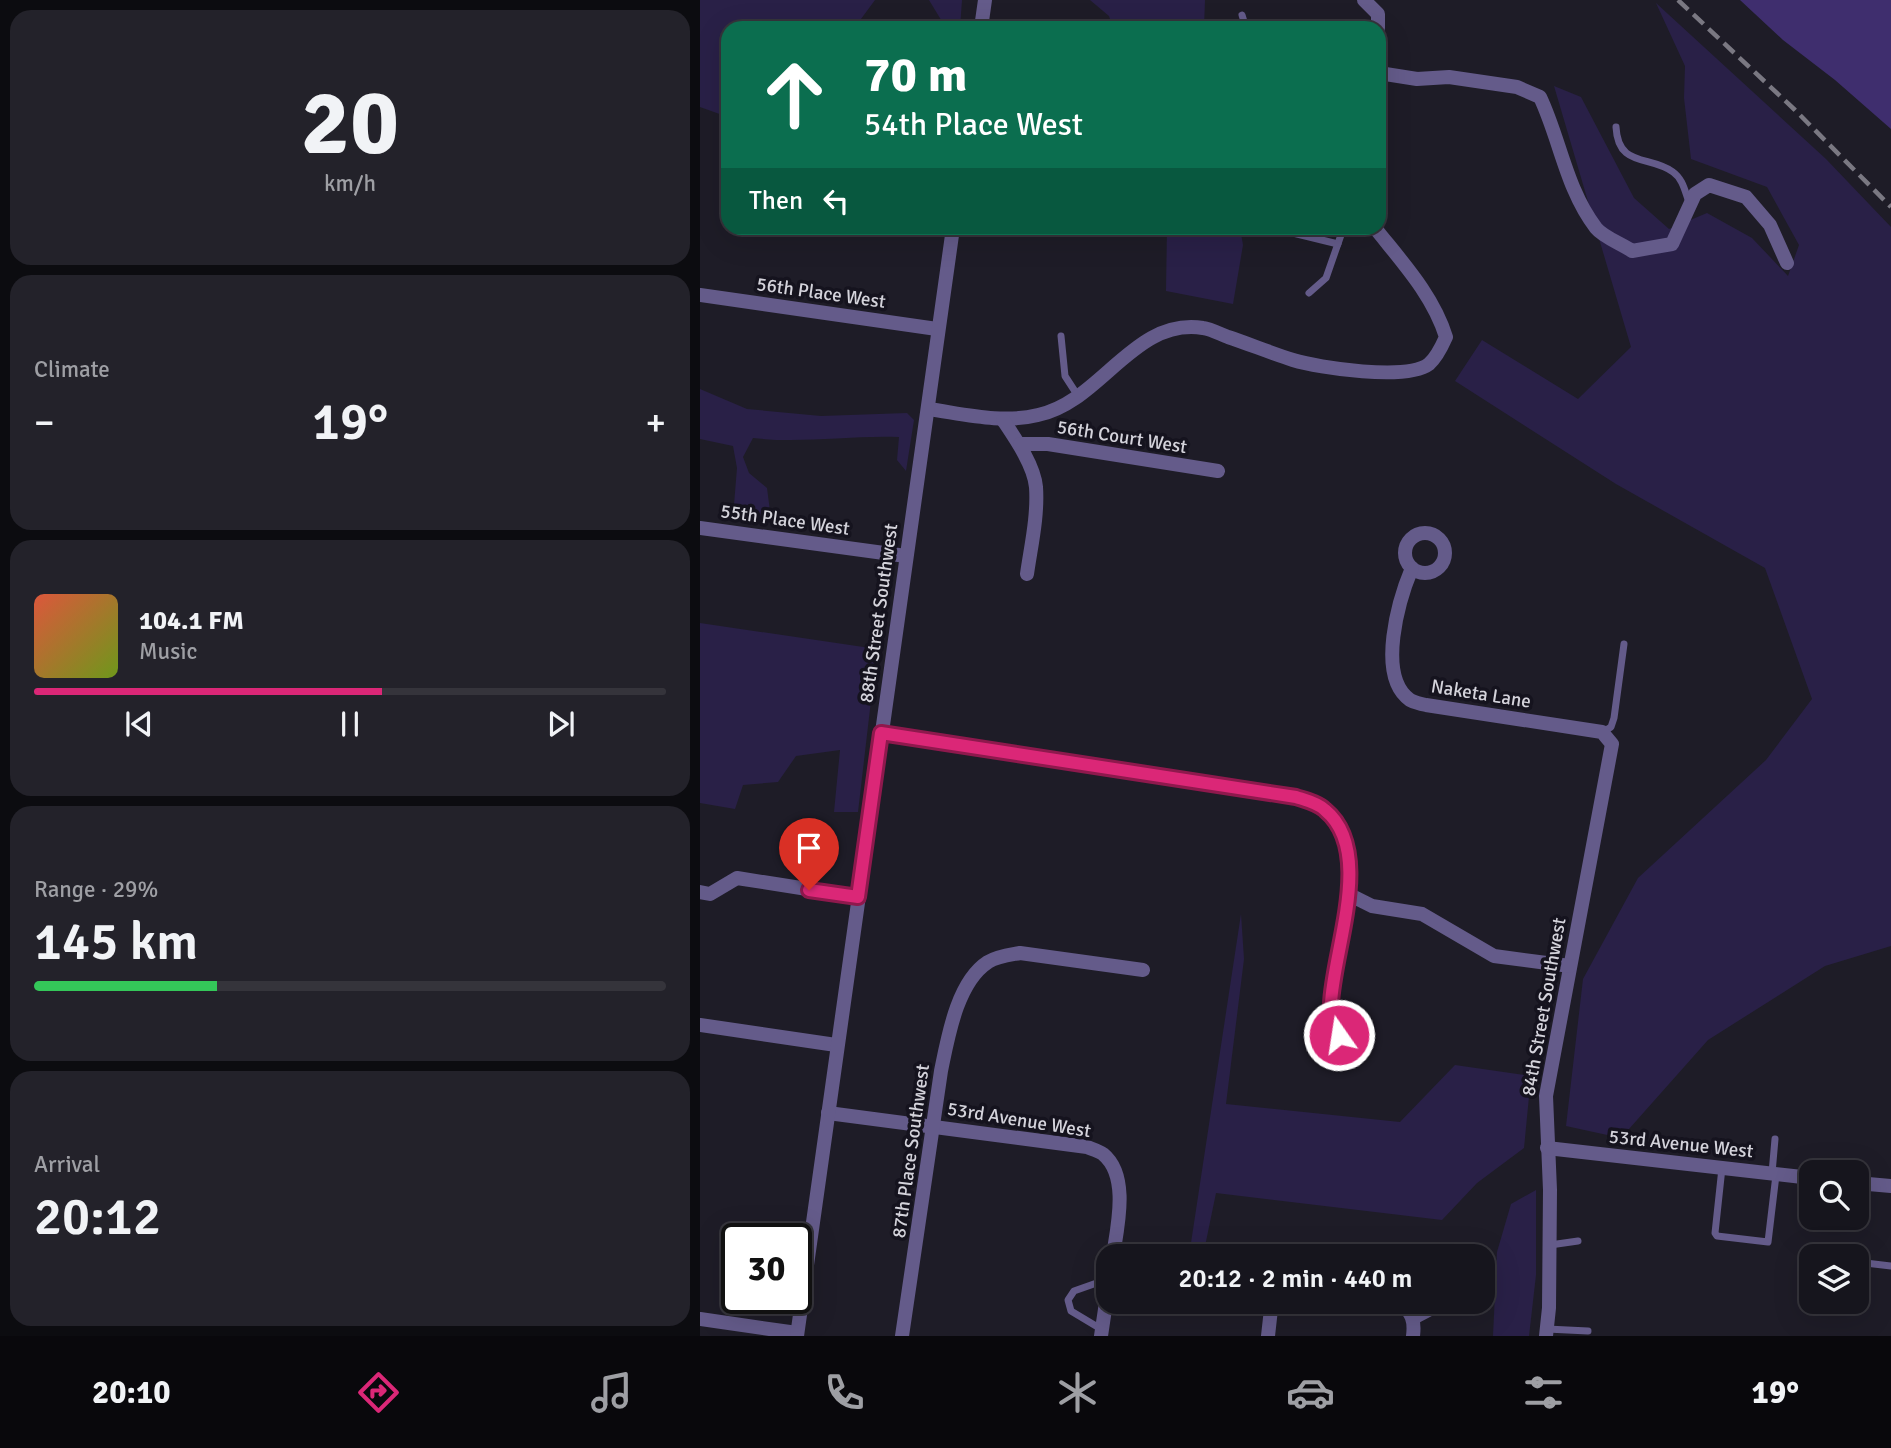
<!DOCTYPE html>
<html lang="en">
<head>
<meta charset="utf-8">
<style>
  body { margin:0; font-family:Signika,sans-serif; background:#23222a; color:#f1f3f6; height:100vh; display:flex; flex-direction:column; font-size:26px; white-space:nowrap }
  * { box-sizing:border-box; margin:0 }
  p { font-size:23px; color:#9e9fa4 }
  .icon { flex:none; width:38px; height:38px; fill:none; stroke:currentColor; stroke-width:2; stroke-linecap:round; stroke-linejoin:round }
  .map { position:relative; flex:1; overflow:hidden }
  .sheet { display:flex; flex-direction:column; gap:10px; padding:10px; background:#0c0c10; width:700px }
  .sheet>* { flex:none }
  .guide { position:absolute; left:21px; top:21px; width:665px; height:214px; border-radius:21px; box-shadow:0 7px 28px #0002,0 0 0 2px #35343b; background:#0b6e4f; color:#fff; overflow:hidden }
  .fabs { position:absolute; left:1099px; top:1160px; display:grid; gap:14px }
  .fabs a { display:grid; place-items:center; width:70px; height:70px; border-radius:14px; background:#16151d; box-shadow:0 7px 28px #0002,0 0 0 2px #35343b; font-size:35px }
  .speed { position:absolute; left:21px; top:1223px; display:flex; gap:14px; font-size:35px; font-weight:700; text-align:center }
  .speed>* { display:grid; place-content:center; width:91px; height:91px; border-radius:50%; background:#16151d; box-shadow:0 7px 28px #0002,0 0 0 2px #35343b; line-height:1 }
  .speed .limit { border:4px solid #111; border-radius:10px; background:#fff; color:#111 }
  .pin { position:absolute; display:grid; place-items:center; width:60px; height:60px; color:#fff; margin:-72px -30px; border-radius:50% 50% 50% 0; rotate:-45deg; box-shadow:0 0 7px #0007 }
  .pin .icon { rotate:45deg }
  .me { position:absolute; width:77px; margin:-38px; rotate:347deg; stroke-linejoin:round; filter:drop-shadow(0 0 5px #0008) }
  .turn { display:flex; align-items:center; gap:24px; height:147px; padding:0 28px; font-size:32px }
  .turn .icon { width:91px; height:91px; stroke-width:2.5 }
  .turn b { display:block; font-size:49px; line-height:60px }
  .then { display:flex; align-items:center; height:66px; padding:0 28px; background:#0003; gap:14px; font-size:26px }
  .big { font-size:52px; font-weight:600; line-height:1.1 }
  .sheet .widget { flex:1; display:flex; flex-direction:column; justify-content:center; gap:10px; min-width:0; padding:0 24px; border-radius:21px; background:#23222a }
  .sheet .dial { align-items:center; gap:0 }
  .dial b { font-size:91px; line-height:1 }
  .song { display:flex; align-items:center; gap:21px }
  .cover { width:84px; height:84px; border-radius:10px; background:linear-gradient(135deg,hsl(10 70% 55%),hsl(80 70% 35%)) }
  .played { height:7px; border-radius:4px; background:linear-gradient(90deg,#db2777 55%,#35343b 55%) }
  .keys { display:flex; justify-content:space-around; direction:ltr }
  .heat { display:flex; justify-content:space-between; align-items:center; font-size:38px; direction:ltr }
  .charge { height:10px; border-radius:5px; background:linear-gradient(90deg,#34c759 29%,#35343b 0) }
  .trip { position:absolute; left:396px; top:1244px; width:399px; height:70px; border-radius:21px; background:#16151d; box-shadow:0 7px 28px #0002,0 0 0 2px #35343b; font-weight:600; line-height:70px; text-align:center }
  .dock { display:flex; height:112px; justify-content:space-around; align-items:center; background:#09080c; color:#9e9fa4 }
  .dock .icon { width:49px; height:49px }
  .dock .active { color:#db2777 }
  .dock b { font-size:32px; color:#f1f3f6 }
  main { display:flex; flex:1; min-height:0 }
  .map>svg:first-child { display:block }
  .green { fill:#292047 }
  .water { fill:#3f2e6e }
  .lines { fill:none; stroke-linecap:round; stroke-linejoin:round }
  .service { stroke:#645b8a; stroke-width:7 }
  .minor { stroke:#645b8a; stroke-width:14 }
  .tertiary { stroke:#645b8a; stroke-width:14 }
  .rail { stroke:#7a7882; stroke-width:4.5; stroke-dasharray:14 7; stroke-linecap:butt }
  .route-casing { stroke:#8e194d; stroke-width:18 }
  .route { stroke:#db2777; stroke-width:12 }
  .labels { text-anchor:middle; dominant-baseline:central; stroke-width:7; stroke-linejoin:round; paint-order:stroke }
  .street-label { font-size:19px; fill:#d4d3db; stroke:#15131e }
</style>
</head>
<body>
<main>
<section class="sheet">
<div class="widget dial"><b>20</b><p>km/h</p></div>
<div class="widget"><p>Climate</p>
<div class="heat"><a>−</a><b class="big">19°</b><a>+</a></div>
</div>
<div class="widget">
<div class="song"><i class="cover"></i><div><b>104.1 FM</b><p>Music</p></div></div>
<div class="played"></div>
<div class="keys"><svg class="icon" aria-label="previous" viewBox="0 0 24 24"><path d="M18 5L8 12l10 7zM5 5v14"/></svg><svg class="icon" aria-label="pause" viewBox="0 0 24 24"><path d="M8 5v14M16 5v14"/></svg><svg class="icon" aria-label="next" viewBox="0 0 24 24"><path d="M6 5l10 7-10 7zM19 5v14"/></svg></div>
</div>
<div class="widget"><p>Range · 29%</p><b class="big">145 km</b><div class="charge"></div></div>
<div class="widget"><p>Arrival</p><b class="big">20:12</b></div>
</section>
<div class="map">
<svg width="1191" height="1336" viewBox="0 0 1191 1336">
  <rect width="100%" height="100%" fill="#1e1c27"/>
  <g class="green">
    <polygon points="0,0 175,0 161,19 162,28 28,28 28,117 0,107"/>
    <polygon points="229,0 262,0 260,28 246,28"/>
    <polygon points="390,0 505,0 504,28 413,28 409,16"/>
    <polygon points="956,3 1126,159 1191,227 1191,946 1125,966 1008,1040 921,1138 866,1126 883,979 938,878 1066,760 1112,699 1065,568 916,484 755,381 782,340 878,399 931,347 854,86 881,97 934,198 969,229 1007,213 1052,238 1088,276 1099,245 1067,187 991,159 984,98 985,66"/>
    <polygon points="467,228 540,228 543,245 533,304 466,291"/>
    <path d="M0 389 47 409 121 416 207 413 214 420 206 471 197 460 199 437C150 435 101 444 53 438L43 457 49 473 67 488 70 511 59 517H33L37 468 33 446 0 439Z"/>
    <polygon points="0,623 177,649 158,812 134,812 140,750 96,756 78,782 43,785 35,809 0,803"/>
    <polygon points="541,914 544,959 526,1104 700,1122 755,1065 831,1076 824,1148 777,1183 742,1220 516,1193 503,1256 489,1256"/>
    <polygon points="836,1190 836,1275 829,1336 793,1336 797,1252 811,1204"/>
  </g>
  <polygon class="water" points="1040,0 1191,0 1191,129 1135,80 1083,40"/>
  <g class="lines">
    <g class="service">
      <polyline points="542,15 546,28"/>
      <path d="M916 127C918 168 950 155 973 172 983 179 985 192 989 202"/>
      <polyline points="584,228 593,233 638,244"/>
      <polyline points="609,293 626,278 641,235 650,228"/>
      <polyline points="361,336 365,376 378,396"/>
      <polyline points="903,732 911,727 914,718 924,644"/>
      <polyline points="1022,1168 1015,1233 1017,1236 1068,1242 1076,1175"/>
      <polyline points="1148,1172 1149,1165"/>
      <polyline points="1072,1173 1075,1139"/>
      <polyline points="850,1245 878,1241"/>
      <polyline points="1103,1256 1111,1257"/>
      <polyline points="1157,1262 1191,1266"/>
      <polyline points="715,1321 736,1310 738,1302"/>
      <polyline points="401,1329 371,1311 368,1300 374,1291 408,1279"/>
      <polyline points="847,1329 888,1331"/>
    </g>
    <g class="minor">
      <polyline points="664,0 678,14 678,28"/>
      <path d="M679 73 717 79 749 77 817 87 840 97C860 139 866 189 896 228 903 237 922 244 932 251L972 244 995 194 1009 185 1046 197 1070 225 1087 263"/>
      <polyline points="0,295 237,329"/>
      <path d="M228 409C264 414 302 424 338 415 401 402 434 317 503 328 511 329 520 334 528 337 549 344 571 353 593 360 619 368 707 381 729 364 737 357 742 346 746 337 733 295 702 262 675 228"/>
      <path d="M303 420C315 438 334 465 336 487 338 516 331 546 327 574"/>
      <polyline points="320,444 348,444 518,471"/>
      <polyline points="0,528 206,556"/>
      <circle cx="725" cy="553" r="20"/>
      <path d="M712 568C699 599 676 676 710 700 714 702 721 704 726 705L902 732 912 744 846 1096 850 1190 849 1308 846 1336"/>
      <path d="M181 733 596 797C605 800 618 803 625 810 674 851 633 950 631 1004 631 1014 636 1026 639 1035"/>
      <polyline points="0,892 10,894 37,878 158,897"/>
      <polyline points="648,894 672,906 722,914 794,956 870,966"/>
      <polyline points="0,1025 136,1045"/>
      <path d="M128 1113 387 1147C392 1149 399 1151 403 1154 430 1176 417 1228 413 1256"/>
      <polyline points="847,1148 1111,1178"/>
      <polyline points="1157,1183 1191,1186"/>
      <path d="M700 1302C712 1313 715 1320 713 1336"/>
      <polyline points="0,1319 97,1333"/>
      <path d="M202 1336 241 1071C248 1037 257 982 288 962 298 956 309 955 320 953L443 970"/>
      <polyline points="401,1336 408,1289"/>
      <polyline points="568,1336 571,1309 576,1302"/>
    </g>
    <g class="tertiary">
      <polyline points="281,28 285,0"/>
      <polyline points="97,1336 253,228"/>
    </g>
    <polyline class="rail" points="978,0 1095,110 1191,207"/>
  </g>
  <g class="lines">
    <defs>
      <path id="route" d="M109 890 158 897 181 733 596 797C605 800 618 803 625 810 675 851 633 950 631 1004 631 1014 636 1026 639 1035"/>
    </defs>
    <use href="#route" class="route-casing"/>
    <use href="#route" class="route"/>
  </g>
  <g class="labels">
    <g class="street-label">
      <text transform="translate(121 293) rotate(8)">56th Place West</text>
      <text transform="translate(422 437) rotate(9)">56th Court West</text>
      <text transform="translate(85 520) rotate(8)">55th Place West</text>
      <text transform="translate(179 613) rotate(-82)">88th Street Southwest</text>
      <text transform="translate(781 694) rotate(9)">Naketa Lane</text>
      <text transform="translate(844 1007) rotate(-80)">84th Street Southwest</text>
      <text transform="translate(319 1120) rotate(9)">53rd Avenue West</text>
      <text transform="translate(981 1144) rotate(6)">53rd Avenue West</text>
      <text transform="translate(211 1151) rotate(-82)">87th Place Southwest</text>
    </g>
  </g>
</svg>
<div class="fabs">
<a><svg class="icon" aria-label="search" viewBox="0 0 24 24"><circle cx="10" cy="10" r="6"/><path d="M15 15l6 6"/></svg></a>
<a><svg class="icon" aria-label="layers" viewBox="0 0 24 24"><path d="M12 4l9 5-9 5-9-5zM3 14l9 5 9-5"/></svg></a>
</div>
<div class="speed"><div class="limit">30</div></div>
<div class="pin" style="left:109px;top:890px;background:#d93025"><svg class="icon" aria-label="arrive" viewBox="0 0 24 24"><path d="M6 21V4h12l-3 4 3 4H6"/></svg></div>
<svg class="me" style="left:639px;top:1035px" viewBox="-20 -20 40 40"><circle r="17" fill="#db2777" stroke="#fff" stroke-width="3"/><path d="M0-11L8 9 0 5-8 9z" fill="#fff"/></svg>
<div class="trip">20:12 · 2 min · 440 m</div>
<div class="guide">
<div class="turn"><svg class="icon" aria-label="ahead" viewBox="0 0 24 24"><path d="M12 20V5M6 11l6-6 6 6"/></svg><div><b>70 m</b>54th Place West</div></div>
<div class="then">Then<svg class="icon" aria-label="left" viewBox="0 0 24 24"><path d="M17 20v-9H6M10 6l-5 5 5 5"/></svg></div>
</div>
</div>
</main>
<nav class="dock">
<b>20:10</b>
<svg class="icon active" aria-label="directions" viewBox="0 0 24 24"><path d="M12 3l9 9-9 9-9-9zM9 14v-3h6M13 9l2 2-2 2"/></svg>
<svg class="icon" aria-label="music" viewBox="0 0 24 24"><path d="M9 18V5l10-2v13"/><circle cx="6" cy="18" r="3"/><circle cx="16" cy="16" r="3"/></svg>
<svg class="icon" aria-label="phone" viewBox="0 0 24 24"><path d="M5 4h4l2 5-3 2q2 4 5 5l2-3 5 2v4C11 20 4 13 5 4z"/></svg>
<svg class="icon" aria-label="climate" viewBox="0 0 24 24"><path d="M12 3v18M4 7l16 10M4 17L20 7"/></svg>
<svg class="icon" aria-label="car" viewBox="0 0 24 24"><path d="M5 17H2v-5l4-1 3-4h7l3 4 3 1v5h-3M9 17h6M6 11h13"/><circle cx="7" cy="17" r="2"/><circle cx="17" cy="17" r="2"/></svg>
<svg class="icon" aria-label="filters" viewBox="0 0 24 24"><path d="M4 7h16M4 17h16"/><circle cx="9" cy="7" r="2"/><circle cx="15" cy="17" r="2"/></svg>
<b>19°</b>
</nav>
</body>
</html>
